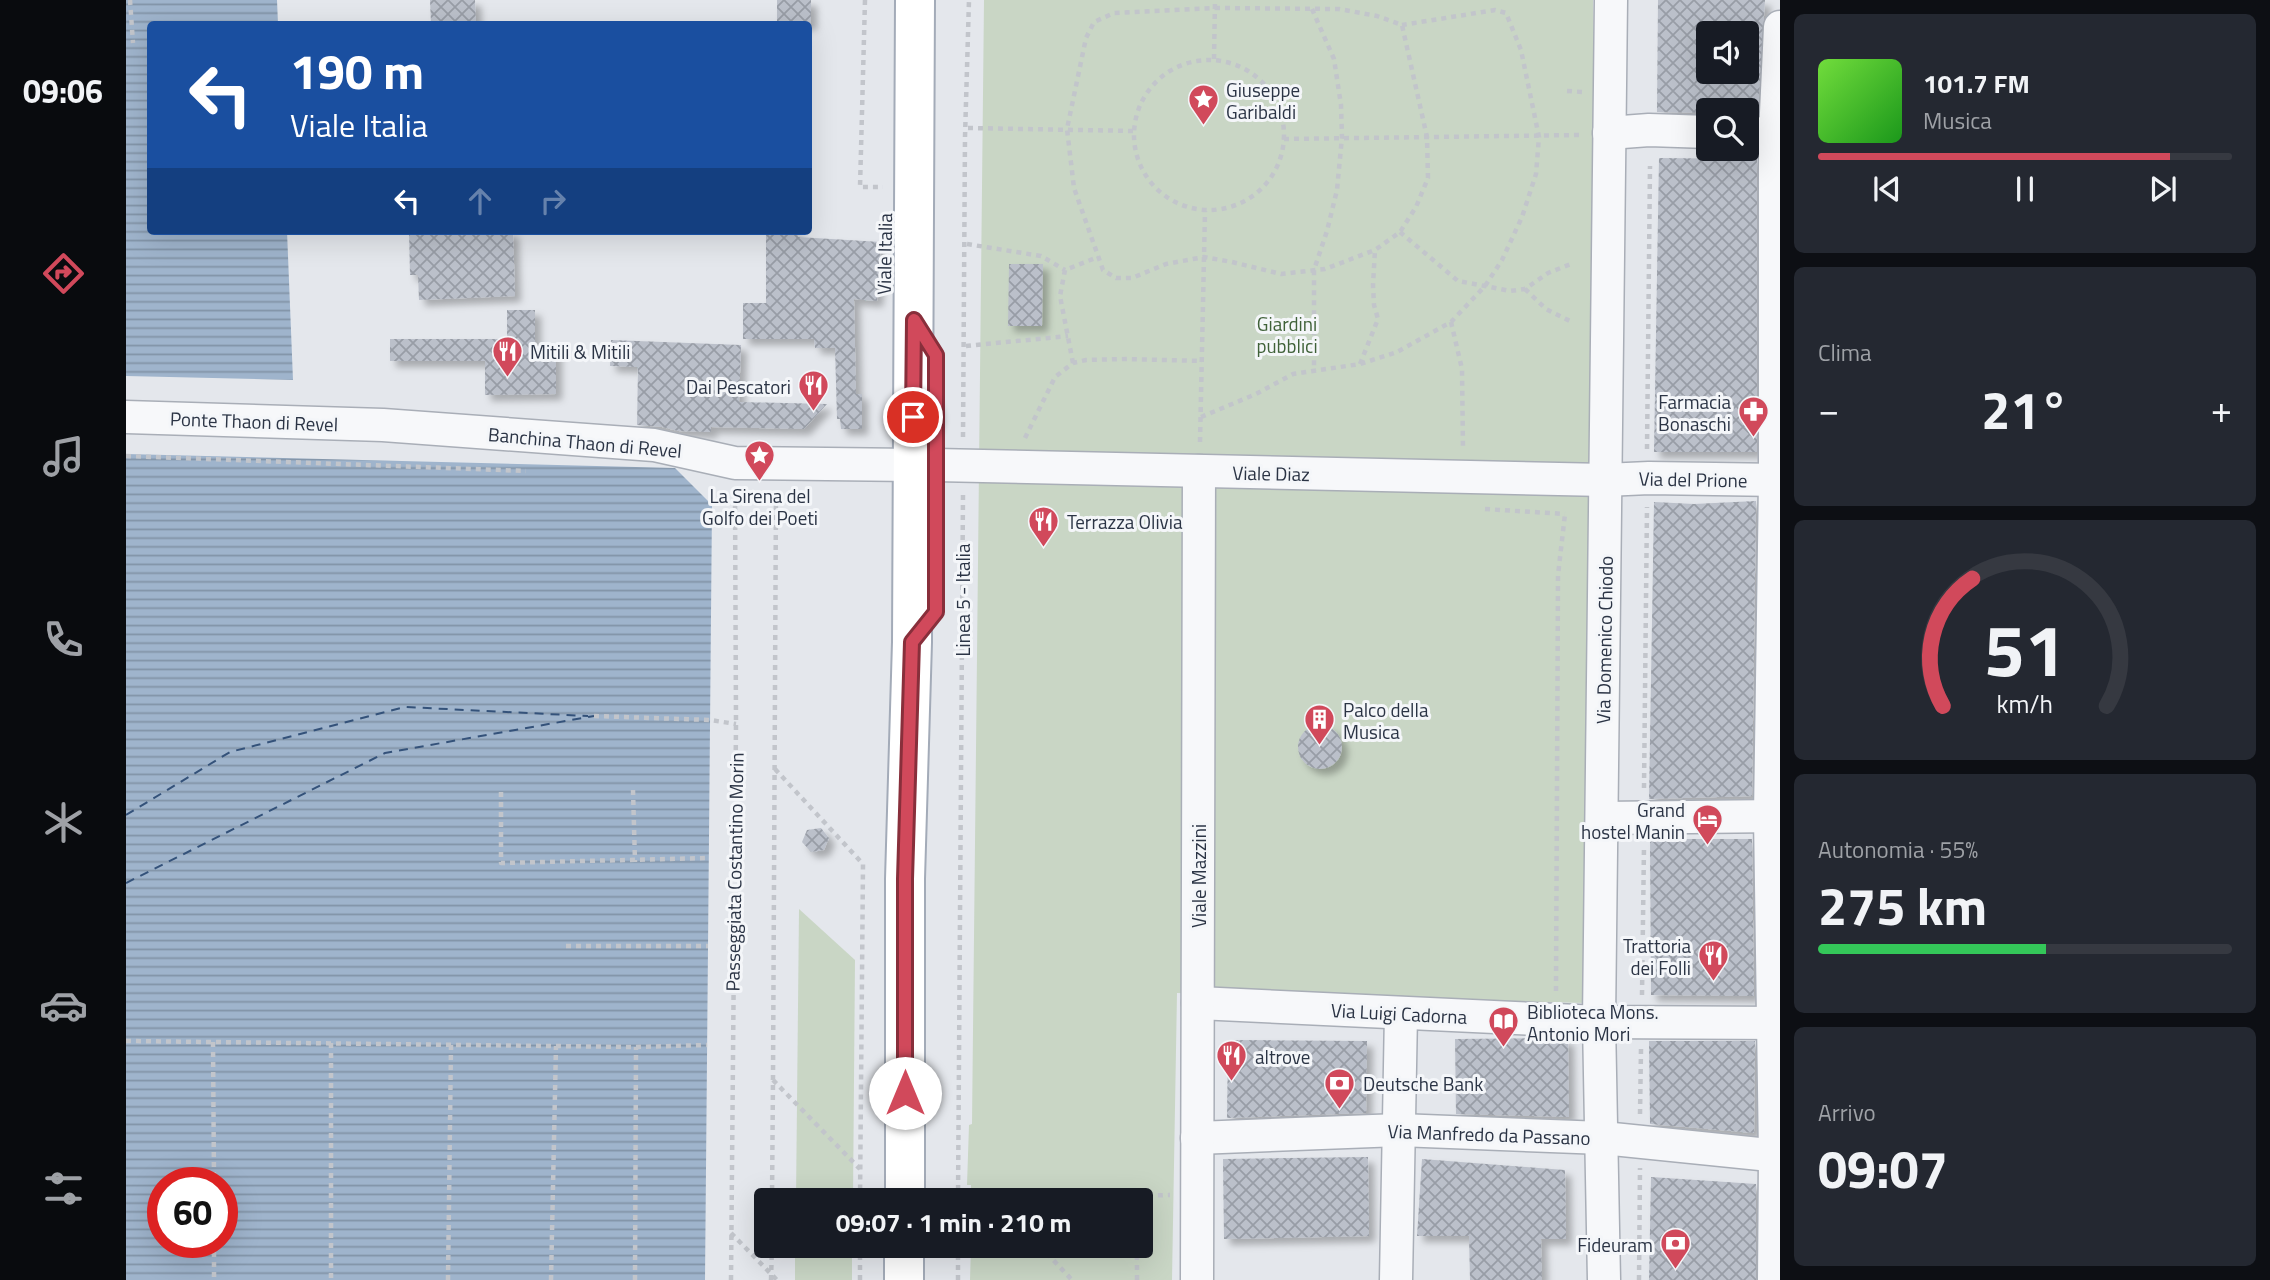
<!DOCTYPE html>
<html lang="it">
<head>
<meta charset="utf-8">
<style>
  body { margin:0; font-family:"Titillium Web",sans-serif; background:#242831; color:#f1f3f6; height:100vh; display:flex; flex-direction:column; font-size:26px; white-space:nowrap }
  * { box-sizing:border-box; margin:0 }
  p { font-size:23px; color:#9ea1a6 }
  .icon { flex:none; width:38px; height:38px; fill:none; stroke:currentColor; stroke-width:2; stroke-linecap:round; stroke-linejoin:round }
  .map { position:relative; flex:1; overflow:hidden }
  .panel { display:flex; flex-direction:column; gap:14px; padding:14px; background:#0d0f14; width:490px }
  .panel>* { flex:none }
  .banner { position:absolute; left:21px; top:21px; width:665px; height:214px; border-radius:7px; box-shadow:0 7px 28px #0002; background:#1a4fa0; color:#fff; overflow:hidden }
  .fabs { position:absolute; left:1570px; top:21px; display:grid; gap:14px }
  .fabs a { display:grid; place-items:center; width:63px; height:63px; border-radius:7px; background:#171b24; box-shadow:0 7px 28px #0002; font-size:35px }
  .speed { position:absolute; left:21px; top:1167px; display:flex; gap:14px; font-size:35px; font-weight:700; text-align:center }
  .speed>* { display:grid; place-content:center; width:91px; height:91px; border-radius:50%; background:#171b24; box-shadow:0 7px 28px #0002; line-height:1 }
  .speed .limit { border:10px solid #d22; background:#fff; color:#111 }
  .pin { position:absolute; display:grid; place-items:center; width:60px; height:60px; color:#fff; margin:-30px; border:4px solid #fff; border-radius:50%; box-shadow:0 2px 7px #0007 }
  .me { position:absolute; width:77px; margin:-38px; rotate:0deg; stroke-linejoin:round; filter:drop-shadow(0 0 5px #0008) }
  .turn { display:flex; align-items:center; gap:24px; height:147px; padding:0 28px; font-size:32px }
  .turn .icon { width:91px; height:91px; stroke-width:2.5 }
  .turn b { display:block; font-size:49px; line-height:60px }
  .lanes { display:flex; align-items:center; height:66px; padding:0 28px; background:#0003; justify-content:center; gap:35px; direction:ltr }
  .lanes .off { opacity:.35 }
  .big { font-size:52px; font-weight:700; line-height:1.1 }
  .panel .tile { flex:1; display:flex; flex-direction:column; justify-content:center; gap:10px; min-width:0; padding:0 24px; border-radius:10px; background:#242831 }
  .panel .dial { align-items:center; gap:0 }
  .dial svg { height:182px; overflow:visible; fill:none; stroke:#363941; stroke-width:7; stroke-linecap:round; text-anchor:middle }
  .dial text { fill:#f1f3f6; stroke:none }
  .song { display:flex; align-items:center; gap:21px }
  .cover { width:84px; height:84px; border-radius:10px; background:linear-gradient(135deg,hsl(100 70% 55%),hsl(120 70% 35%)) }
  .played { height:7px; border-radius:4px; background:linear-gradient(90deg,#d1495b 85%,#363941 85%) }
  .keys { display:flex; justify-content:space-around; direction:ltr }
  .heat { display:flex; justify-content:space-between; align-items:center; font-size:38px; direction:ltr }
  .charge { height:10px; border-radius:5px; background:linear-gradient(90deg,#34c759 55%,#363941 0) }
  .trip { position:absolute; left:628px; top:1188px; width:399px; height:70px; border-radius:7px; background:#171b24; box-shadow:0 7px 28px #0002; font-weight:700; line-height:70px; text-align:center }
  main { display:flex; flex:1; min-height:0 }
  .dock { display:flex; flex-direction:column; width:126px; justify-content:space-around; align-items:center; background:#090b0e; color:#9ea1a6 }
  .dock .icon { width:49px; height:49px }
  .dock .active { color:#d1495b }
  .dock b { font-size:32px; color:#f1f3f6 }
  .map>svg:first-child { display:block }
  .green { fill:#c9d6c5 }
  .water { fill:url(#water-rules); fill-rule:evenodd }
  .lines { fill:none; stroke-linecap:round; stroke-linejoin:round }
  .ferry { stroke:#34527a; stroke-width:2; stroke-dasharray:9 7; stroke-linecap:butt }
  .building { fill:url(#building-cross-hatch); fill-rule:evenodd; filter:url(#shadow) }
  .minor-casing { stroke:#a9aeb7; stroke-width:35 }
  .major-casing { stroke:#a3abb8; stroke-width:42 }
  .path { stroke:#c2c5cb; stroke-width:4.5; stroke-dasharray:5 5; stroke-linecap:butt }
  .minor { stroke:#f7f8fa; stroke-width:32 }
  .major { stroke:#fff; stroke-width:38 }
  .route-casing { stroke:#882f3b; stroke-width:18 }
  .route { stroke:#d1495b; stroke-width:12 }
  .labels { text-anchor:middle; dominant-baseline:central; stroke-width:6; stroke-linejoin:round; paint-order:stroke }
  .poi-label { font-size:19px; fill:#2b3445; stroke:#f4f6f9; text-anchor:start }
  .street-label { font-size:19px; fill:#2b3445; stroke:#f4f6f9 }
  .park-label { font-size:19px; fill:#3f6138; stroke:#f4f6f9 }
</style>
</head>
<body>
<main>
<nav class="dock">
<b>09:06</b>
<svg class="icon active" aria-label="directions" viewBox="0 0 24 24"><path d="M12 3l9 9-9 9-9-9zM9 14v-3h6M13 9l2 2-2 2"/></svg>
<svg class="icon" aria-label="music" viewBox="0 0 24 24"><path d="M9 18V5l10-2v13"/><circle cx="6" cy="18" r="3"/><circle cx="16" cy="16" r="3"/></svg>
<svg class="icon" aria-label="phone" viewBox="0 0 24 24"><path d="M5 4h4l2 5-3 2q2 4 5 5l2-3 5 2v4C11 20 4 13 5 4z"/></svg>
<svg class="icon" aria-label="climate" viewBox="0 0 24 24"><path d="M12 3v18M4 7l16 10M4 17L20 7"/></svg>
<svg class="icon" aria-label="car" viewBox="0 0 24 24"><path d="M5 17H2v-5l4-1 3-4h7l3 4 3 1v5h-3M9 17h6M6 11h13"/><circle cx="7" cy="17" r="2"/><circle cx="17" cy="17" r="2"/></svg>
<svg class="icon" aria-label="filters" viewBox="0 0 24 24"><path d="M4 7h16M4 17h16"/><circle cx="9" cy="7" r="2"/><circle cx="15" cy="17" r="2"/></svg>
</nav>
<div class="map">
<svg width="1654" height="1280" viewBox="0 0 1654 1280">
  <defs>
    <pattern id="water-rules" width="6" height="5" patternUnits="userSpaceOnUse" patternTransform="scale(1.75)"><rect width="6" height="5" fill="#9fb4cc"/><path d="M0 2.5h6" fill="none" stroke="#8293a7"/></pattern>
    <pattern id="building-cross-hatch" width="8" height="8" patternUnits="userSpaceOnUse" patternTransform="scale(1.75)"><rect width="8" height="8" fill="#bbc0ca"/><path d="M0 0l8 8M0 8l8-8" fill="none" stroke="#989da6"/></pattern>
    <filter id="shadow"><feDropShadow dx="6" dy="6" stdDeviation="3.5" flood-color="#0004"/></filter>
  </defs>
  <rect width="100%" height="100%" fill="#e4e7ec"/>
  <g class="green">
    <polygon points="858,0 1467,0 1470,151 1460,1003 1051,993 1046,1280 844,1280 845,1246 1015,1246 1015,1200 845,1200 845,1185 841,1185 843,1125 846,1124"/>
    <polygon points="673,909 729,960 727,1200 670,1200"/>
    <rect x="669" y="1246" width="57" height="34"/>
  </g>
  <g class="water">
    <polygon points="0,0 151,0 152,24 24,24 24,231 161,231 167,380 0,376"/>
    <path d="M0 454 549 468 586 505 579 1280H0ZM37 1183H96V1242H37Z"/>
  </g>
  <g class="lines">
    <g class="ferry">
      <polyline points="0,815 104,752 279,707 462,716"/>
      <polyline points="0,883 259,753 468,716"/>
    </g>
  </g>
  <g class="building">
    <polygon points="304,0 349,0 350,24 305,24"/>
    <rect x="651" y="0" width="34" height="24"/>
    <path d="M1532 0H1639L1632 114H1620V110H1582V113L1531 112ZM1582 33H1620V72H1582Z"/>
    <polygon points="1533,158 1631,159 1631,452 1528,452"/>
    <polygon points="283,231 387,231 389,296 293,300 292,275 284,275"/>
    <polygon points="640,231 672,231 672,237 755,242 751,301 728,299 730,394 736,394 736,429 715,429 714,419 711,419 709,348 689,348 688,339 617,339 617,303 640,303"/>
    <polygon points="883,264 917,264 916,326 882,326"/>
    <polygon points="381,310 409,310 409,346 430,346 430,394 359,395 359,361 264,361 264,339 381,339"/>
    <polygon points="485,340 615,345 613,402 701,404 678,429 585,427 585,432 552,431 536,427 511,425 512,367 484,366"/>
    <polygon points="1630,501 1626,796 1523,799 1528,502 1568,504"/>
    <circle cx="1194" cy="747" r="22"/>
    <polygon points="695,828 703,838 698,850 685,852 676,842 681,830"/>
    <polygon points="1524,839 1626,839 1628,996 1525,995"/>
    <polygon points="1422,1038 1442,1039 1443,1117 1330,1114 1329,1039"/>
    <polygon points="1102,1040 1241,1041 1240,1113 1101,1118"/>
    <polygon points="1523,1041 1629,1041 1628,1133 1524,1124"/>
    <polygon points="1242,1157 1243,1236 1098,1239 1097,1159"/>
    <polygon points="1296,1159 1439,1170 1440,1239 1415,1239 1416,1280 1344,1280 1343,1236 1291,1236"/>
    <polygon points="1525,1177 1630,1184 1630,1280 1523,1280"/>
  </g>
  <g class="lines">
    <defs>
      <g id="minor">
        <polyline points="1483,133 1523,130 1582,132"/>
        <polyline points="1620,133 1654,134"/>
        <polyline points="0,417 257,425 528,445 609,463 787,465"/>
        <polyline points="810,465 1479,480 1523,478 1654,480"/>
        <polyline points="1476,818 1654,816"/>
        <polyline points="1072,1003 1473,1022 1654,1023"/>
        <polyline points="1071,1138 1273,1130 1477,1138 1654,1156"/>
        <polyline points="1071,1280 1073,471"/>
        <polyline points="1270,1280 1275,1013"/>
        <polyline points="1478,1280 1473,1022 1485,0"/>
        <polyline points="1648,1280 1649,1156 1644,816 1649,480 1649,134 1654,27"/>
      </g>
      <g id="major">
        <polyline points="779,1200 779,879 786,642 789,0"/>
        <polyline points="778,1280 778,1246"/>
      </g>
    </defs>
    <use href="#minor" class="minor-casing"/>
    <use href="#major" class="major-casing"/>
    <g class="path">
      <polyline points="4,0 7,43"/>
      <polyline points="739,0 734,187 757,187"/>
      <polygon points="1089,8 1213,9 1251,16 1276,25 1301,137 1302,178 1290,207 1274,232 1249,250 1199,269 1155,274 1106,262 1078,257 1040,264 1006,278 990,278 977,270 948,188 941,129 960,38 968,22 988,13"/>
      <polyline points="1186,9 1208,59 1215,105 1216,137 1211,190 1201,231 1188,270 1188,371"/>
      <polyline points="1088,59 1089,0"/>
      <circle cx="1083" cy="135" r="75"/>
      <polyline points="1441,91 1457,92"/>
      <polyline points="842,128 1008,131"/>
      <polyline points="1158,139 1455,135"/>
      <polyline points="1274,232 1332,281 1359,286 1384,291 1399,289 1422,273 1445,264"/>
      <polyline points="841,244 915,256 939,270"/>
      <polyline points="1399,289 1420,309 1446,322"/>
      <polyline points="1325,322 1336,369 1337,450"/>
      <polyline points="840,346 942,336"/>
      <polyline points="947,363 934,296 939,270 972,257"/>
      <polyline points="1234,364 1252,319 1248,305 1247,285 1249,250"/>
      <polyline points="1075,417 1130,394 1167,374 1234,364 1271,352 1325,322 1359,286 1376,260 1396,217 1410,174 1413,137 1395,50 1380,13 1369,10 1276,25"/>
      <polyline points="837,437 839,137 843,0"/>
      <polyline points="899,438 929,377 947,363 960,360 1001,359 1076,361"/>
      <polyline points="1074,442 1079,211"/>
      <polyline points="1521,449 1524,166"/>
      <polyline points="0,456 400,471"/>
      <polyline points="1359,509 1439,514"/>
      <polyline points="468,716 584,720 610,724"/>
      <polyline points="649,769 737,864 734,1200"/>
      <polyline points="1518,788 1521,507"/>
      <polyline points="507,790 509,862"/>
      <polyline points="375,792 375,863 583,858"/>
      <polyline points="440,946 582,946"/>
      <polyline points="1430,991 1432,575 1439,514"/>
      <polyline points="1516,995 1518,846"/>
      <polyline points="0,1041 510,1047 581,1045"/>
      <polyline points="87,1042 88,1183"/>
      <polyline points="205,1043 205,1280"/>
      <polyline points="647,1080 650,490"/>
      <polyline points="1514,1114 1515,1049"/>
      <polyline points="832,1194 916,1198 1044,1195"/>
      <polyline points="646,1200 647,1080 734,1169"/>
      <polyline points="832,1200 837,494"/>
      <polyline points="605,1233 651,1280"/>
      <polyline points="88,1242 88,1280"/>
      <polyline points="914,1246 946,1280"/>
      <polyline points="322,1280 325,1045"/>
      <polyline points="425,1280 430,1046"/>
      <polyline points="509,1280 510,1047"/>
      <polyline points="605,1280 610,724 609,492"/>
      <polyline points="645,1280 646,1246"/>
      <polyline points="734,1280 734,1246"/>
      <polyline points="832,1280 832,1246"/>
      <polyline points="1011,1280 1011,1246"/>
      <polyline points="1513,1280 1514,1168"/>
    </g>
    <use href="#minor" class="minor"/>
    <use href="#major" class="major"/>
  </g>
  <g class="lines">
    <defs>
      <polyline id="route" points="779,1093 779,879 786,642 810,612 810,355 788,320 787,417"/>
    </defs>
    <use href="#route" class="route-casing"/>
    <use href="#route" class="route"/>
  </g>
  <defs>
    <symbol id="sight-pin" viewBox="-11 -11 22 30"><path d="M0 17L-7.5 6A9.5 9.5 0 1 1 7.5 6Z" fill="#d1495b" stroke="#f4f6f9"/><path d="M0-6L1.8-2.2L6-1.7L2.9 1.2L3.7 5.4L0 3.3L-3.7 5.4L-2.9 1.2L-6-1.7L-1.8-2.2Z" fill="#fff"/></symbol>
    <symbol id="restaurant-pin" viewBox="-11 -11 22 30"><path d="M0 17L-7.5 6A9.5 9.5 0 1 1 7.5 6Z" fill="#d1495b" stroke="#f4f6f9"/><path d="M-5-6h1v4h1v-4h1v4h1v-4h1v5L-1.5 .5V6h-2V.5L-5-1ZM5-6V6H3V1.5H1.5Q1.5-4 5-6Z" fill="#fff"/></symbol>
    <symbol id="pharmacy-pin" viewBox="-11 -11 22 30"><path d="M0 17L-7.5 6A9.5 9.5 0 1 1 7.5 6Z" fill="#d1495b" stroke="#f4f6f9"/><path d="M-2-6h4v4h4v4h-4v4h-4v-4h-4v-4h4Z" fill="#fff"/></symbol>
    <symbol id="building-pin" viewBox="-11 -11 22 30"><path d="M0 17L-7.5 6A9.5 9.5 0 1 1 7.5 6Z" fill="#d1495b" stroke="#f4f6f9"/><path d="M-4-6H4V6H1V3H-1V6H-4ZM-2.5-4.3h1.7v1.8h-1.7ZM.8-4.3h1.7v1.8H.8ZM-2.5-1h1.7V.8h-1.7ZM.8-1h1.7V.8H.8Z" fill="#fff"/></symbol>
    <symbol id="hotel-pin" viewBox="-11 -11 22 30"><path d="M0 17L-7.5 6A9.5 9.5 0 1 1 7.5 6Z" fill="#d1495b" stroke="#f4f6f9"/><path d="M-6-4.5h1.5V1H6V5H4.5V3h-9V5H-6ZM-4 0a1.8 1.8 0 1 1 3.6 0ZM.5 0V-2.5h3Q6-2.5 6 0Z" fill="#fff"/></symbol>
    <symbol id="library-pin" viewBox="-11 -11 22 30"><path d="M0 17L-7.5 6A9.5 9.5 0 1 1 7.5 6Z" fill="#d1495b" stroke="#f4f6f9"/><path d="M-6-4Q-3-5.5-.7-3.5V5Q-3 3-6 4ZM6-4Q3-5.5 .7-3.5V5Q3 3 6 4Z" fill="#fff"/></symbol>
    <symbol id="bank-pin" viewBox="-11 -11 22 30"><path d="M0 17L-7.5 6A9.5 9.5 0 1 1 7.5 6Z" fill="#d1495b" stroke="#f4f6f9"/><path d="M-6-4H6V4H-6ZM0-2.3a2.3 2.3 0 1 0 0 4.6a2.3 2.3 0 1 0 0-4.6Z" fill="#fff"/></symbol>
  </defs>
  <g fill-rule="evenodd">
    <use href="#sight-pin" x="1060" y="82" width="35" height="47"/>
    <use href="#restaurant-pin" x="364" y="334" width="35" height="47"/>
    <use href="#restaurant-pin" x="670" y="368" width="35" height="47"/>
    <use href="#pharmacy-pin" x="1610" y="394" width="35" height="47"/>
    <use href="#sight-pin" x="616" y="438" width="35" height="47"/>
    <use href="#restaurant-pin" x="900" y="504" width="35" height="47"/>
    <use href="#building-pin" x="1176" y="702" width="35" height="47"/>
    <use href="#hotel-pin" x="1564" y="802" width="35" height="47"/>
    <use href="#restaurant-pin" x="1570" y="938" width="35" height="47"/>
    <use href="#library-pin" x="1360" y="1004" width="35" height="47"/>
    <use href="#restaurant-pin" x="1088" y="1038" width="35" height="47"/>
    <use href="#bank-pin" x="1196" y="1066" width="35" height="47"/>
    <use href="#bank-pin" x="1532" y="1226" width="35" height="47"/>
  </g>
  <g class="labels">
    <g class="poi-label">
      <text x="1100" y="89">Giuseppe<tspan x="1100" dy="22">Garibaldi</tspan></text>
      <text x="404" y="351">Mitili &amp; Mitili</text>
      <text x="665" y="386" text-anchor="end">Dai Pescatori</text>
      <text x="1605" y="401" text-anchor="end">Farmacia<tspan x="1605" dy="22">Bonaschi</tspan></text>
      <text x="634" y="495" text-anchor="middle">La Sirena del<tspan x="634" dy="22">Golfo dei Poeti</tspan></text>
      <text x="941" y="521">Terrazza Olivia</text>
      <text x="1217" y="709">Palco della<tspan x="1217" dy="22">Musica</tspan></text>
      <text x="1559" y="809" text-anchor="end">Grand<tspan x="1559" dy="22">hostel Manin</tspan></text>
      <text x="1565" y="945" text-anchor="end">Trattoria<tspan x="1565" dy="22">dei Folli</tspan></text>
      <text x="1401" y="1011">Biblioteca Mons.<tspan x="1401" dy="22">Antonio Mori</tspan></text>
      <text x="1129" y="1056">altrove</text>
      <text x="1237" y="1083">Deutsche Bank</text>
      <text x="1527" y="1244" text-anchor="end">Fideuram</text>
    </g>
    <g class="street-label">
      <text transform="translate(758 254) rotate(-89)">Viale Italia</text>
      <text transform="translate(128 421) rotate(2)">Ponte Thaon di Revel</text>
      <text transform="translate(459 442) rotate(5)">Banchina Thaon di Revel</text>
      <text transform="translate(1145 473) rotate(1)">Viale Diaz</text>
      <text transform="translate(1567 479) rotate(1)">Via del Prione</text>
      <text transform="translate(836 600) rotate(-90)">Linea 5 - Italia</text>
      <text transform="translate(1478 640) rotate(-89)">Via Domenico Chiodo</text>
      <text transform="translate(608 872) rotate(-89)">Passeggiata Costantino Morin</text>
      <text transform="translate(1072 876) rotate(-90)">Viale Mazzini</text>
      <text transform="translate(1273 1013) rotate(3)">Via Luigi Cadorna</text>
      <text transform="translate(1363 1134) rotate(2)">Via Manfredo da Passano</text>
    </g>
    <g class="park-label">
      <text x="1161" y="323">Giardini<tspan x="1161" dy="22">pubblici</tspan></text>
    </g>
  </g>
</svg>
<div class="fabs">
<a><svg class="icon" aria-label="sound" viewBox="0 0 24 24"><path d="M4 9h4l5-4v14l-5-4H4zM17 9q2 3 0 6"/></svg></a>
<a><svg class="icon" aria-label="search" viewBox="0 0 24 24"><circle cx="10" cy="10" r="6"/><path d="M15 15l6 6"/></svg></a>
</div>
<div class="speed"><div class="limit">60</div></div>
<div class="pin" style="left:787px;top:417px;background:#d93025"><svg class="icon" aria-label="arrive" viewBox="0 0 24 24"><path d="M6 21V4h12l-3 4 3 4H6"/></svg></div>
<svg class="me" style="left:779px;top:1093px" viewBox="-20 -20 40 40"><circle r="19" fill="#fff"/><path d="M0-13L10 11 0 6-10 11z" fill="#d1495b"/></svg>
<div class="trip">09:07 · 1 min · 210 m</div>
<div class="banner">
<div class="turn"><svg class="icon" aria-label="left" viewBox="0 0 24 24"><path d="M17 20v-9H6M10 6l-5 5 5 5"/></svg><div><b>190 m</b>Viale Italia</div></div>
<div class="lanes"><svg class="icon" aria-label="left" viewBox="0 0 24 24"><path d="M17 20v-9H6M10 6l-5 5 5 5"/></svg><svg class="icon off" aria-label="ahead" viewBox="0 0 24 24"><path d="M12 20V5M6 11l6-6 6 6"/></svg><svg class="icon off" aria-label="right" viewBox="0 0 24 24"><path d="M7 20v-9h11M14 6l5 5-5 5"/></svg></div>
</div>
</div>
<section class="panel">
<div class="tile">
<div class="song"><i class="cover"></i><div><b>101.7 FM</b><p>Musica</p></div></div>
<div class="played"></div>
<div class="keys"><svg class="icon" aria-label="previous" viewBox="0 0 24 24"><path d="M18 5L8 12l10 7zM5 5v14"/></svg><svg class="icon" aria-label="pause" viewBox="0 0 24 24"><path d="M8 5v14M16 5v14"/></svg><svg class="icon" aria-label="next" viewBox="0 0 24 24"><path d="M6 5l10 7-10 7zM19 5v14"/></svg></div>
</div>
<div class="tile"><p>Clima</p>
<div class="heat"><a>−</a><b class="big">21°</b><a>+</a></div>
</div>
<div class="tile dial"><svg viewBox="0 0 100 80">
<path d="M14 69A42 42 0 1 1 86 69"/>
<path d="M14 69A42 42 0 0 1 27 13" stroke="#d1495b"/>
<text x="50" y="56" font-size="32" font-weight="700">51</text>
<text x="50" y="72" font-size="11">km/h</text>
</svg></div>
<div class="tile"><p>Autonomia · 55%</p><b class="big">275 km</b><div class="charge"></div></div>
<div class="tile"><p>Arrivo</p><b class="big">09:07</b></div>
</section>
</main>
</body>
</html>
